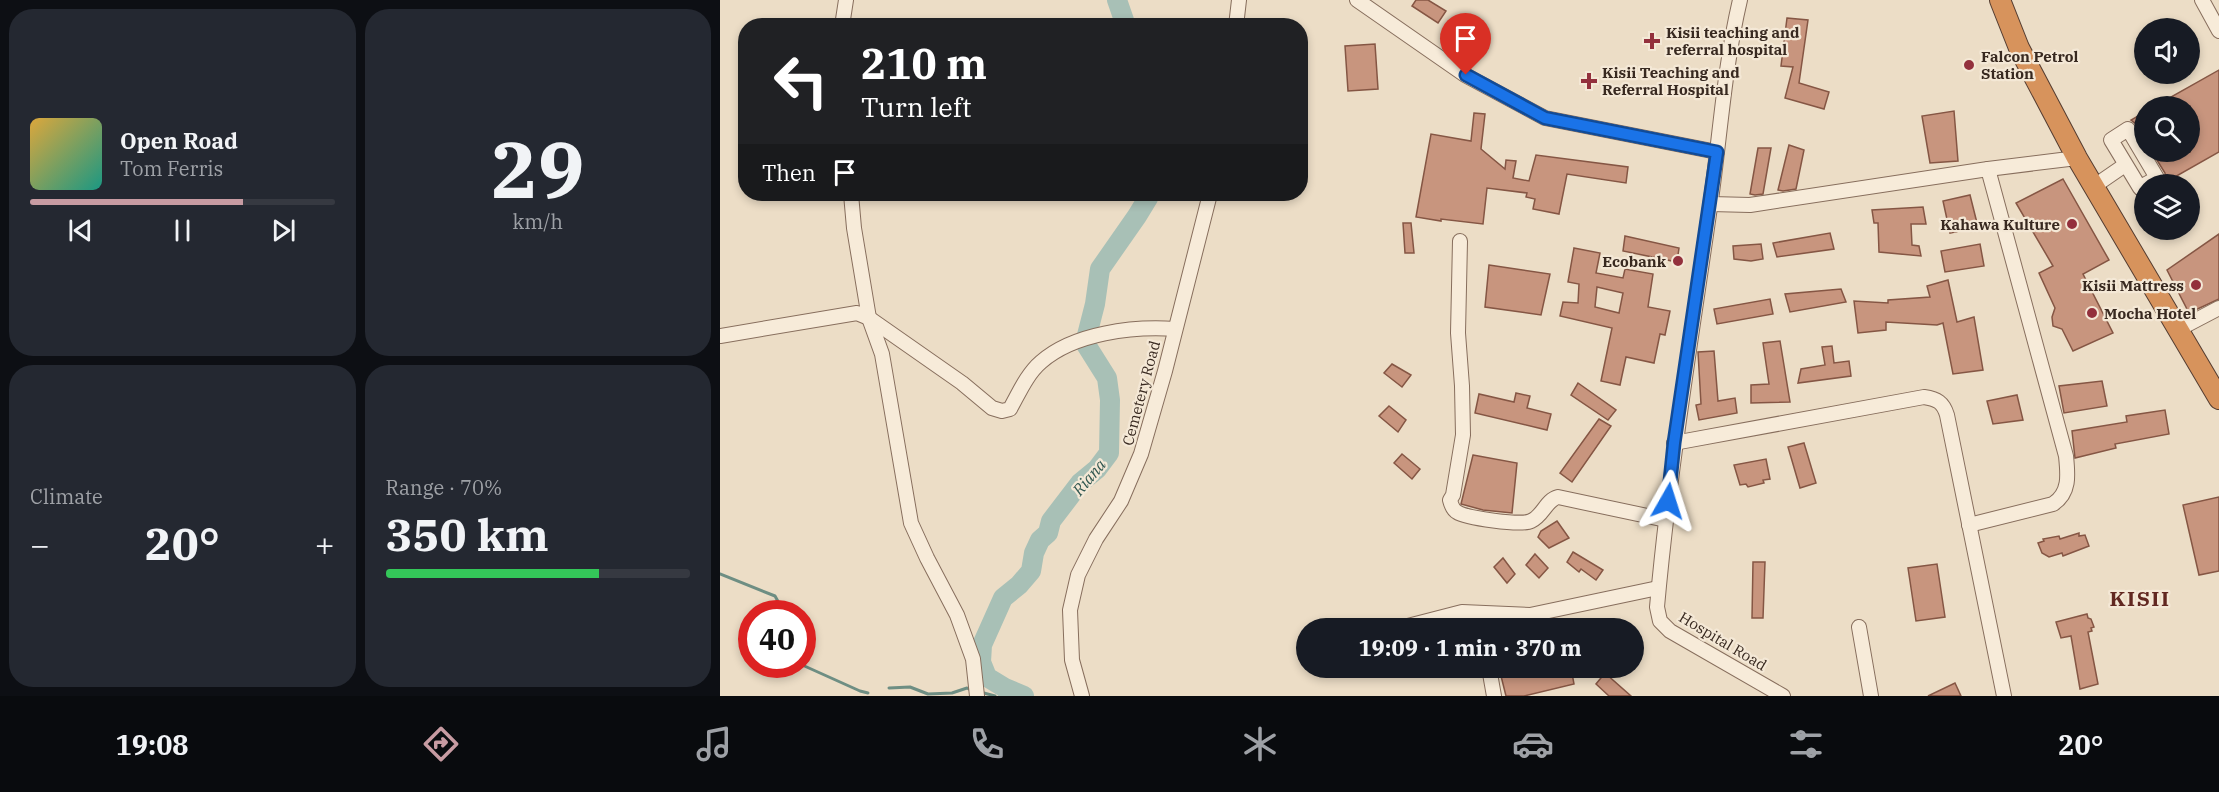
<!DOCTYPE html>
<html lang="en">
<head>
<meta charset="utf-8">
<style>
  body { margin:0; font-family:"IBM Plex Serif",serif; background:#242831; color:#f1f3f6; height:100vh; display:flex; flex-direction:column; font-size:22px; white-space:nowrap }
  * { box-sizing:border-box; margin:0 }
  p { font-size:20px; color:#9ea1a6 }
  .icon { flex:none; width:33px; height:33px; fill:none; stroke:currentColor; stroke-width:2; stroke-linecap:round; stroke-linejoin:round }
  .map { position:relative; flex:1; overflow:hidden }
  .details { display:flex; flex-direction:column; gap:9px; padding:9px; background:#0d0f14; width:720px }
  .details>* { flex:none }
  .banner { position:absolute; left:18px; top:18px; width:570px; height:183px; border-radius:24px; box-shadow:0 3px 9px #0003; background:#202124; color:#fff; overflow:hidden }
  .controls { position:absolute; left:1414px; top:18px; display:grid; gap:12px }
  .controls a { display:grid; place-items:center; width:66px; height:66px; border-radius:50%; background:#171b24; box-shadow:0 3px 9px #0003; font-size:30px }
  .speed { position:absolute; left:18px; top:600px; display:flex; gap:12px; font-size:30px; font-weight:700; text-align:center }
  .speed>* { display:grid; place-content:center; width:78px; height:78px; border-radius:50%; background:#171b24; box-shadow:0 3px 9px #0003; line-height:1 }
  .speed .limit { border:9px solid #d22; background:#fff; color:#111 }
  .pin { position:absolute; display:grid; place-items:center; width:51px; height:51px; color:#fff; margin:-62px -26px; border-radius:50% 50% 50% 0; rotate:-45deg; box-shadow:0 0 6px #0007 }
  .pin .icon { rotate:45deg }
  .me { position:absolute; width:66px; margin:-33px; rotate:6deg; stroke-linejoin:round; filter:drop-shadow(0 0 4px #0008) }
  .turn { display:flex; align-items:center; gap:21px; height:126px; padding:0 24px; font-size:27px }
  .turn .icon { width:78px; height:78px; stroke-width:2.5 }
  .turn b { display:block; font-size:42px; line-height:51px }
  .then { display:flex; align-items:center; height:57px; padding:0 24px; background:#0003; gap:12px; font-size:22px }
  .big { font-size:45px; font-weight:700; line-height:1.1 }
  .details .card { flex:1; display:flex; flex-direction:column; justify-content:center; gap:9px; min-width:0; padding:0 21px; border-radius:24px; background:#242831 }
  .details .dial { align-items:center; gap:0 }
  .dial b { font-size:78px; line-height:1 }
  .song { display:flex; align-items:center; gap:18px }
  .cover { width:72px; height:72px; border-radius:9px; background:linear-gradient(135deg,hsl(40 70% 55%),hsl(170 70% 35%)) }
  .played { height:6px; border-radius:3px; background:linear-gradient(90deg,#c79ba2 70%,#363941 70%) }
  .keys { display:flex; justify-content:space-around; direction:ltr }
  .heat { display:flex; justify-content:space-between; align-items:center; font-size:33px; direction:ltr }
  .charge { height:9px; border-radius:4px; background:linear-gradient(90deg,#34c759 70%,#363941 0) }
  .details .tiles { flex:1; display:grid; gap:9px; grid-template-columns:repeat(2,1fr) }
  .trip { position:absolute; left:576px; top:618px; width:348px; height:60px; border-radius:30px; background:#171b24; box-shadow:0 3px 9px #0003; font-weight:700; line-height:60px; text-align:center }
  .dock { display:flex; height:96px; justify-content:space-around; align-items:center; background:#090b0e; color:#9ea1a6 }
  .dock .icon { width:42px; height:42px }
  .dock .active { color:#c79ba2 }
  .dock b { font-size:27px; color:#f1f3f6 }
  main { display:flex; flex:1; min-height:0 }
  .map>svg:first-child { display:block }
  .lines { fill:none; stroke-linecap:round; stroke-linejoin:round }
  .stream { stroke:#6e8e83; stroke-width:3 }
  .river { stroke:#a8c0b6; stroke-width:20 }
  .building { fill:#c8957e; stroke:#855644; stroke-width:1.5; fill-rule:evenodd }
  .minor-casing { stroke:#876e5d; stroke-width:16 }
  .highway-casing { stroke:#553d31; stroke-width:22 }
  .minor { stroke:#f7ebd9; stroke-width:14 }
  .highway { stroke:#d7935c; stroke-width:20 }
  .route-casing { stroke:#114b97; stroke-width:15 }
  .route { stroke:#1a73e8; stroke-width:10 }
  .poi-dot { fill:#93303c; stroke:#f4e8d6; stroke-width:2 }
  .labels { text-anchor:middle; dominant-baseline:central; stroke-width:4.5; stroke-linejoin:round; paint-order:stroke }
  .poi-label { font-size:15px; font-weight:bold; fill:#382920; stroke:#f4e8d6; text-anchor:start }
  .street-label { font-size:15px; fill:#382920; stroke:#f4e8d6 }
  .water-label { font-size:16px; font-style:italic; fill:#305750; stroke:#f4e8d6 }
  .district-label { font-size:21px; font-weight:bold; letter-spacing:1.5px; fill:#622821; stroke:#f4e8d6 }
</style>
</head>
<body>
<main>
<section class="details">
<div class="tiles">
<div class="card">
<div class="song"><i class="cover"></i><div><b>Open Road</b><p>Tom Ferris</p></div></div>
<div class="played"></div>
<div class="keys"><svg class="icon" aria-label="previous" viewBox="0 0 24 24"><path d="M18 5L8 12l10 7zM5 5v14"/></svg><svg class="icon" aria-label="pause" viewBox="0 0 24 24"><path d="M8 5v14M16 5v14"/></svg><svg class="icon" aria-label="next" viewBox="0 0 24 24"><path d="M6 5l10 7-10 7zM19 5v14"/></svg></div>
</div>
<div class="card dial"><b>29</b><p>km/h</p></div>
<div class="card"><p>Climate</p>
<div class="heat"><a>−</a><b class="big">20°</b><a>+</a></div>
</div>
<div class="card"><p>Range · 70%</p><b class="big">350 km</b><div class="charge"></div></div>
</div>
</section>
<div class="map">
<svg width="1499" height="696" viewBox="0 0 1499 696">
  <rect width="100%" height="100%" fill="#ecddc6"/>
  <g class="lines">
    <g class="stream">
      <polyline points="0,574 55,596 65,614"/>
      <polyline points="80,664 140,691 148,693"/>
      <polyline points="169,688 190,687 208,694 232,693 247,688 251,690"/>
      <polyline points="260,692 275,696"/>
      <polyline points="280,696 287,689"/>
      <polyline points="293,696 294,692"/>
    </g>
    <g class="river">
      <polyline points="397,0 406,26"/>
      <polyline points="304,696 285,688 267,677 261,662 262,645 283,598 299,585 311,571 314,553 320,540 328,533 331,521 360,483 377,469 389,453 390,400 387,378 365,343 375,304 380,269 417,216 428,198 429,194"/>
    </g>
  </g>
  <g class="building">
    <polygon points="696,0 708,0 726,11 718,23 692,6"/>
    <polygon points="1067,18 1088,20 1079,83 1109,92 1104,109 1065,98 1073,67 1061,66"/>
    <polygon points="655,44 658,89 628,91 625,46"/>
    <polygon points="1499,70 1499,152 1446,182 1445,173 1432,152 1470,152 1470,106 1435,106"/>
    <polygon points="1234,111 1238,161 1210,163 1202,116"/>
    <polygon points="1425,112 1425,140 1416,124 1411,120"/>
    <polygon points="754,113 765,114 761,149 785,169 786,160 796,161 793,178 809,181 816,155 908,167 906,183 847,174 839,214 813,209 815,199 806,197 807,193 767,188 763,224 721,219 721,221 696,217 711,134 751,141"/>
    <polygon points="1069,145 1084,150 1076,189 1063,191 1058,190"/>
    <polygon points="1038,148 1051,148 1043,194 1035,195 1030,194"/>
    <polygon points="1343,179 1389,260 1363,274 1393,333 1353,351 1342,329 1333,326 1332,317 1335,308 1319,273 1333,266 1296,203"/>
    <polygon points="1250,195 1258,227 1230,233 1223,201"/>
    <polygon points="1203,207 1206,224 1191,224 1192,245 1199,246 1201,256 1159,252 1158,223 1154,223 1152,210"/>
    <polygon points="683,223 691,223 694,253 685,253"/>
    <polygon points="1110,233 1114,249 1057,257 1053,243"/>
    <polygon points="1499,234 1499,299 1469,313 1447,270"/>
    <polygon points="905,236 959,248 957,262 903,251"/>
    <polygon points="1041,244 1043,259 1031,261 1014,259 1013,246"/>
    <polygon points="1260,244 1264,266 1225,272 1221,251"/>
    <path d="M854 248 880 253 876 273 903 278 905 269 933 274 928 307 950 311 945 335 940 334 934 363 906 357 900 385 881 381 892 328 840 316 843 302 858 303 859 284 848 282ZM877 287 903 293 899 313 875 307Z"/>
    <polygon points="769,265 830,274 821,315 765,307"/>
    <polygon points="1228,280 1237,322 1254,317 1263,370 1233,374 1223,323 1217,325 1166,322 1166,330 1138,333 1134,301 1168,303 1168,300 1210,297 1207,286"/>
    <polygon points="1121,289 1126,302 1070,312 1065,294"/>
    <polygon points="1050,299 1053,314 997,324 994,309"/>
    <polygon points="1060,341 1070,402 1031,403 1031,385 1049,384 1043,343"/>
    <polygon points="1112,346 1114,363 1129,361 1131,376 1078,383 1081,369 1105,365 1102,347"/>
    <polygon points="994,351 998,401 1015,398 1017,413 979,420 976,405 981,404 978,352"/>
    <polygon points="672,364 691,375 682,387 664,373"/>
    <polygon points="1382,381 1387,406 1344,413 1339,386"/>
    <polygon points="858,383 896,410 888,420 851,395"/>
    <polygon points="796,393 810,396 807,408 831,414 827,430 755,413 759,394 794,402"/>
    <polygon points="1297,395 1303,420 1273,424 1267,401"/>
    <polygon points="669,406 686,420 678,432 659,416"/>
    <polygon points="1445,410 1449,434 1395,444 1396,448 1355,458 1352,431 1407,422 1406,416"/>
    <polygon points="879,419 891,426 852,482 840,473"/>
    <polygon points="1084,443 1096,483 1080,488 1068,447"/>
    <polygon points="682,454 700,469 692,479 674,463"/>
    <polygon points="753,455 797,463 792,513 763,510 741,504"/>
    <polygon points="1046,459 1050,479 1043,480 1044,483 1028,487 1026,484 1020,485 1014,465"/>
    <polygon points="1499,497 1499,571 1479,575 1463,505"/>
    <polygon points="837,521 849,538 829,548 818,537 821,531"/>
    <polygon points="1359,533 1359,536 1365,535 1369,546 1343,556 1342,553 1329,557 1322,553 1318,543 1324,541 1323,539 1339,536 1340,539"/>
    <polygon points="853,552 883,570 876,580 861,569 859,572 847,562"/>
    <polygon points="815,554 828,568 819,578 806,565"/>
    <polygon points="783,558 795,574 787,583 774,567"/>
    <polygon points="1033,562 1045,562 1043,618 1032,618"/>
    <polygon points="1217,564 1225,617 1196,621 1188,568"/>
    <polygon points="1367,614 1368,618 1371,619 1374,627 1371,628 1372,631 1368,632 1378,684 1360,689 1351,636 1341,638 1336,622"/>
    <polygon points="779,668 851,668 854,684 804,696 786,696"/>
    <polygon points="885,673 911,696 889,696 876,684"/>
    <polygon points="1235,683 1241,696 1208,696"/>
  </g>
  <g class="lines">
    <defs>
      <g id="minor">
        <polyline points="637,0 745,75 825,118 997,152"/>
        <path d="M1020 0C1004 68 1000 138 990 207 971 340 949 473 937 607L940 621 950 631 1063 696"/>
        <polyline points="1482,0 1499,31"/>
        <polyline points="122,26 126,0"/>
        <polyline points="516,26 519,0"/>
        <polyline points="1425,185 1420,188 1391,140 1408,129 1437,178 1426,184"/>
        <polyline points="1373,187 1405,165"/>
        <polyline points="131,194 134,228 149,318 162,354 191,523 207,558 237,615 253,659 257,696"/>
        <polyline points="991,204 1030,205 1268,169 1357,158"/>
        <path d="M740 241 738 333 742 386 743 435 733 495 730 500C731 504 733 510 737 512 746 518 801 526 811 521 823 516 826 500 838 497L946 520"/>
        <polyline points="1459,329 1499,308"/>
        <path d="M0 336 137 313 149 318 242 383 272 408 282 411 290 409C299 393 307 374 321 362 354 333 413 326 455 329"/>
        <path d="M954 443 1204 397C1217 399 1223 402 1227 415L1284 696"/>
        <path d="M1249 525 1333 504C1350 493 1348 475 1346 456L1268 169"/>
        <polyline points="1139,627 1151,696"/>
        <polyline points="680,628 742,612 810,615 938,588"/>
        <polyline points="788,628 810,615"/>
        <polyline points="769,668 774,696"/>
        <polyline points="362,696 352,660 350,610 358,575 376,539 401,501 421,454 445,371 490,194"/>
      </g>
      <polyline id="highway" points="1280,0 1299,48 1357,158 1499,399"/>
    </defs>
    <use href="#minor" class="minor-casing"/>
    <use href="#highway" class="highway-casing"/>
    <use href="#minor" class="minor"/>
    <use href="#highway" class="highway"/>
  </g>
  <g class="lines">
    <defs>
      <polyline id="route" points="746,75 825,118 997,152 954,443 948,501"/>
    </defs>
    <use href="#route" class="route-casing"/>
    <use href="#route" class="route"/>
  </g>
  <g class="poi-dot">
    <path d="M929 32h6v6h6v6h-6v6h-6v-6h-6v-6h6z"/>
    <circle cx="1249" cy="65" r="6"/>
    <path d="M866 72h6v6h6v6h-6v6h-6v-6h-6v-6h6z"/>
    <circle cx="1352" cy="224" r="6"/>
    <circle cx="958" cy="261" r="6"/>
    <circle cx="1476" cy="285" r="6"/>
    <circle cx="1372" cy="313" r="6"/>
  </g>
  <g class="labels">
    <g class="poi-label">
      <text x="946" y="32">Kisii teaching and<tspan x="946" dy="17">referral hospital</tspan></text>
      <text x="1261" y="56">Falcon Petrol<tspan x="1261" dy="17">Station</tspan></text>
      <text x="882" y="72">Kisii Teaching and<tspan x="882" dy="17">Referral Hospital</tspan></text>
      <text x="1340" y="224" text-anchor="end">Kahawa Kulture</text>
      <text x="946" y="261" text-anchor="end">Ecobank</text>
      <text x="1464" y="285" text-anchor="end">Kisii Mattress</text>
      <text x="1384" y="313">Mocha Hotel</text>
    </g>
    <g class="street-label">
      <text transform="translate(421 393) rotate(-75)">Cemetery Road</text>
      <text transform="translate(1003 641) rotate(31)">Hospital Road</text>
    </g>
    <g class="water-label">
      <text transform="translate(369 477) rotate(-50)">Riana</text>
    </g>
    <g class="district-label">
      <text x="1420" y="598">KISII</text>
    </g>
  </g>
</svg>
<div class="controls">
<a><svg class="icon" aria-label="sound" viewBox="0 0 24 24"><path d="M4 9h4l5-4v14l-5-4H4zM17 9q2 3 0 6"/></svg></a>
<a><svg class="icon" aria-label="search" viewBox="0 0 24 24"><circle cx="10" cy="10" r="6"/><path d="M15 15l6 6"/></svg></a>
<a><svg class="icon" aria-label="layers" viewBox="0 0 24 24"><path d="M12 4l9 5-9 5-9-5zM3 14l9 5 9-5"/></svg></a>
</div>
<div class="speed"><div class="limit">40</div></div>
<div class="pin" style="left:746px;top:75px;background:#d93025"><svg class="icon" aria-label="arrive" viewBox="0 0 24 24"><path d="M6 21V4h12l-3 4 3 4H6"/></svg></div>
<svg class="me" style="left:948px;top:501px" viewBox="-20 -20 40 40"><path d="M0-17L14 15 0 8-14 15z" fill="#1a73e8" stroke="#fff" stroke-width="4"/></svg>
<div class="trip">19:09 · 1 min · 370 m</div>
<div class="banner">
<div class="turn"><svg class="icon" aria-label="left" viewBox="0 0 24 24"><path d="M17 20v-9H6M10 6l-5 5 5 5"/></svg><div><b>210 m</b>Turn left</div></div>
<div class="then">Then<svg class="icon" aria-label="arrive" viewBox="0 0 24 24"><path d="M6 21V4h12l-3 4 3 4H6"/></svg></div>
</div>
</div>
</main>
<nav class="dock">
<b>19:08</b>
<svg class="icon active" aria-label="directions" viewBox="0 0 24 24"><path d="M12 3l9 9-9 9-9-9zM9 14v-3h6M13 9l2 2-2 2"/></svg>
<svg class="icon" aria-label="music" viewBox="0 0 24 24"><path d="M9 18V5l10-2v13"/><circle cx="6" cy="18" r="3"/><circle cx="16" cy="16" r="3"/></svg>
<svg class="icon" aria-label="phone" viewBox="0 0 24 24"><path d="M5 4h4l2 5-3 2q2 4 5 5l2-3 5 2v4C11 20 4 13 5 4z"/></svg>
<svg class="icon" aria-label="climate" viewBox="0 0 24 24"><path d="M12 3v18M4 7l16 10M4 17L20 7"/></svg>
<svg class="icon" aria-label="car" viewBox="0 0 24 24"><path d="M5 17H2v-5l4-1 3-4h7l3 4 3 1v5h-3M9 17h6M6 11h13"/><circle cx="7" cy="17" r="2"/><circle cx="17" cy="17" r="2"/></svg>
<svg class="icon" aria-label="filters" viewBox="0 0 24 24"><path d="M4 7h16M4 17h16"/><circle cx="9" cy="7" r="2"/><circle cx="15" cy="17" r="2"/></svg>
<b>20°</b>
</nav>
</body>
</html>
